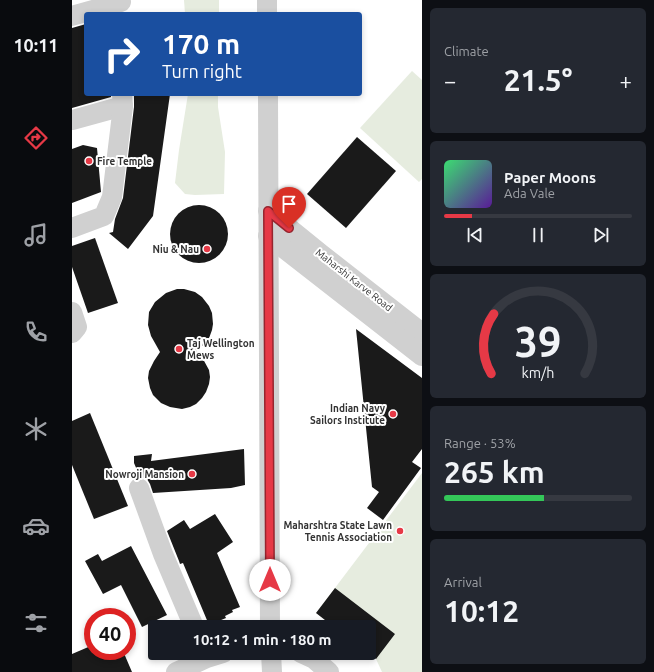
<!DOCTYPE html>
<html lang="en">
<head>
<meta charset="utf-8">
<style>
  body { margin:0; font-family:Ubuntu,sans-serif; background:#242831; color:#f1f3f6; height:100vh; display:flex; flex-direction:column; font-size:15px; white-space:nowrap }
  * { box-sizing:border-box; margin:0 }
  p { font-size:13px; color:#9ea1a6 }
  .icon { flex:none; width:22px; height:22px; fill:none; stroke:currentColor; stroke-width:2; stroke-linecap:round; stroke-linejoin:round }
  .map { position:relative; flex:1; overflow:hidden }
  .details { display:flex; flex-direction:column; gap:8px; padding:8px; background:#0d0f14; width:232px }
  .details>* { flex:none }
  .banner { position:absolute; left:12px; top:12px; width:278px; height:84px; border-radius:4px; box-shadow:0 2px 6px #0003; background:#1a4fa0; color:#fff; overflow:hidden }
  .speed { position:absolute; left:12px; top:608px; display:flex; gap:8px; font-size:20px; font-weight:700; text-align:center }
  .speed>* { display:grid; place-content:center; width:52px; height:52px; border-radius:50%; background:#171b24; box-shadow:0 2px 6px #0003; line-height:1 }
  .speed .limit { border:6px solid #d22; background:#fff; color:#111 }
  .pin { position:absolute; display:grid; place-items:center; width:34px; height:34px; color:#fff; margin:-41px -17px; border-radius:50% 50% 50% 0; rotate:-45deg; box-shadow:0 0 4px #0007 }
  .pin .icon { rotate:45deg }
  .me { position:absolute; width:44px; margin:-22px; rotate:0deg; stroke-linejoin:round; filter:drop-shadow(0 0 3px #0008) }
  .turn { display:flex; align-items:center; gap:14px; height:84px; padding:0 12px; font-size:18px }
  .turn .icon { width:52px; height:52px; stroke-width:2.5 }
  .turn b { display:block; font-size:28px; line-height:34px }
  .big { font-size:30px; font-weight:600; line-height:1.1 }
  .details .tile { flex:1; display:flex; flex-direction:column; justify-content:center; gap:6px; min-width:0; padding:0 14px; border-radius:6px; background:#242831 }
  .details .dial { align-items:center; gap:0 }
  .dial svg { height:104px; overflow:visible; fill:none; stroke:#363941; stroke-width:7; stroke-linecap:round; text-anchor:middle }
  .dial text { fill:#f1f3f6; stroke:none }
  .song { display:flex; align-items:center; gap:12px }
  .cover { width:48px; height:48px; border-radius:6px; background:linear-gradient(135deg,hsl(140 70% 55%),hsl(270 70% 35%)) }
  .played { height:4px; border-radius:2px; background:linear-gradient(90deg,#e63946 15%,#363941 15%) }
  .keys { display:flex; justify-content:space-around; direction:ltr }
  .heat { display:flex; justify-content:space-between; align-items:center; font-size:22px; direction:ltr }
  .charge { height:6px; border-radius:3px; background:linear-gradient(90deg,#34c759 53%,#363941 0) }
  .trip { position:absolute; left:76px; top:620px; width:228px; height:40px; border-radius:4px; background:#171b24; box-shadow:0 2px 6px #0003; font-weight:600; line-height:40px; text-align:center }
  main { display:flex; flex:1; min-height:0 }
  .dock { display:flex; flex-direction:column; width:72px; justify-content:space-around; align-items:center; background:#090b0e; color:#9ea1a6 }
  .dock .icon { width:28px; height:28px }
  .dock .current { color:#e63946 }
  .dock b { font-size:18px; color:#f1f3f6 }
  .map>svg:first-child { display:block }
  .green { fill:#e6ecdf }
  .water { fill:#cfe2ee }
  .building { fill:#1a1a1a }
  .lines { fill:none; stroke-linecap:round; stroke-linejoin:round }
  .minor { stroke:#d0d0d0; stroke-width:20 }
  .route-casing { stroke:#96252e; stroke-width:10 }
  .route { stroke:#e63946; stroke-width:7 }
  .poi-dot { fill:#e63946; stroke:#fff; stroke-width:1.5 }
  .labels { text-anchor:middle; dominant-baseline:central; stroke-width:4; stroke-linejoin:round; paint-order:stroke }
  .poi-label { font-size:10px; font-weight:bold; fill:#333; stroke:#fff; text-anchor:end }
  .street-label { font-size:10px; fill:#333; stroke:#fff }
</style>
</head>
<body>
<main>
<nav class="dock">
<b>10:11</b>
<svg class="icon current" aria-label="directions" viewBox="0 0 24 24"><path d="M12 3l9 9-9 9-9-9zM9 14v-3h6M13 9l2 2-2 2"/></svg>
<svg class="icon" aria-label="music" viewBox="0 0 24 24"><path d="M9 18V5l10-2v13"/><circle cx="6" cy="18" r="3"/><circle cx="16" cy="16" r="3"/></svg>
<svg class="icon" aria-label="phone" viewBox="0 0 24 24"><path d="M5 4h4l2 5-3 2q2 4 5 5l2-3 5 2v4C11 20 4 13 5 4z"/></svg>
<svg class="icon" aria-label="climate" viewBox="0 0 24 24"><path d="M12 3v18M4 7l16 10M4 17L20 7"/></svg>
<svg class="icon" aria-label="car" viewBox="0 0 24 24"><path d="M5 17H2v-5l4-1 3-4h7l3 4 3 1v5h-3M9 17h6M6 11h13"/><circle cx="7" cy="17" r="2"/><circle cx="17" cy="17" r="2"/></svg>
<svg class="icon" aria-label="filters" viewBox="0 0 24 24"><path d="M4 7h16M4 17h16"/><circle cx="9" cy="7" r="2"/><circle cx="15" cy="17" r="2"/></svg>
</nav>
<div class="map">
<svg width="350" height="672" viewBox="0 0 350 672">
  <rect width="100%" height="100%" fill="#fff"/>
  <g class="green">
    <polygon points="112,0 147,0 147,14 113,14"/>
    <polygon points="340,71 350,80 350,179 347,182 288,128"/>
    <polygon points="116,94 146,94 146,107 153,152 152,194 123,195 113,194 103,183 107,150"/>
    <polygon points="350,473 350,672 310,672 304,659 296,653 297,627 262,627 244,613"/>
  </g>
  <path class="water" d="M122 210C136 211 144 218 146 232 142 231 141 229 137 228 134 227 133 227 131 228 119 231 122 237 117 245L112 247C99 241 101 221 113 213 115 212 119 211 122 210Z"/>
  <g class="building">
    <polygon points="14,24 14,94 39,94 39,97 0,108 0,28"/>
    <polygon points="62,94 98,94 81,216 56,249 37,233 41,232 43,219 51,198 62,107"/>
    <polygon points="285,137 324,171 274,228 235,194"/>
    <polygon points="11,145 25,148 29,192 0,203 0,149"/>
    <circle cx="127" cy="234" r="29"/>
    <polygon points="23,238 46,303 16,313 0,267 0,246"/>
    <polygon points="105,289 112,289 123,292 130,297 137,306 140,313 141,324 140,330 136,341 124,351 131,359 137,370 138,377 137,384 134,392 130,398 124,404 118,407 110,409 98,407 89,403 81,395 78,388 76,378 77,371 82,361 88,352 79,336 76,325 77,312 83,302 94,293"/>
    <polygon points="284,329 350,378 350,449 340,462 349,468 311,520 295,508 307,492 300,487"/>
    <polygon points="18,413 56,506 22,519 0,465 0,421"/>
    <polygon points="172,449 173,485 159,488 81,493 78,484 75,479 68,477 62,463 62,456 80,454 79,461"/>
    <polygon points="143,514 161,542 145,553 168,607 160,610 161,612 153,616 154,618 137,625 111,563 108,564 107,561 95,531 112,520 118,529"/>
    <polygon points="59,546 95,615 70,627 49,585 31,594 13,561 26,554 30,561"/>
    <polygon points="263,588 323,634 304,659 297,653 297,627 262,627 244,613"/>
    <polygon points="21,645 21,651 51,651 60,672 0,672 0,654"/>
  </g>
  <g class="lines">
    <g class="minor">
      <polyline points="195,0 195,14"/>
      <polyline points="0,16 49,2"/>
      <polyline points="196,94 198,627"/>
      <polyline points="0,120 51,106"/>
      <polyline points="196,211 249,254 350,333"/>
      <polyline points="0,228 32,216 40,197 51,106 50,94"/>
      <polyline points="196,236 350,356"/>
      <polyline points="0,312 5,327 0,333"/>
      <polyline points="67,488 91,554 122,627"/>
      <polyline points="199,653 200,672"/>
      <polyline points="229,653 242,659 257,672"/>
      <polyline points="104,672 135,658 151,653"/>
    </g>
  </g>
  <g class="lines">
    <defs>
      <polyline id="route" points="198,580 196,211 217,228"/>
    </defs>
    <use href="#route" class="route-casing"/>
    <use href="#route" class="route"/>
  </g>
  <g class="poi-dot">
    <circle cx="17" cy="161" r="4"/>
    <circle cx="135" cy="249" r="4"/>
    <circle cx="107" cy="349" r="4"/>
    <circle cx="321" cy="414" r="4"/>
    <circle cx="120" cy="474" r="4"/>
    <circle cx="328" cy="531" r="4"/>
  </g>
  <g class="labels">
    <g class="poi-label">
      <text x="25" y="161" text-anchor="start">Fire Temple</text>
      <text x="127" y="249">Niu &amp; Nau</text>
      <text x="115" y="343" text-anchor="start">Taj Wellington<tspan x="115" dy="12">Mews</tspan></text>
      <text x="313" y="408">Indian Navy<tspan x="313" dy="12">Sailors Institute</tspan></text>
      <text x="112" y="474">Nowroji Mansion</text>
      <text x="320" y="525">Maharshtra State Lawn<tspan x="320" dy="12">Tennis Association</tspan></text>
    </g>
    <g class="street-label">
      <text transform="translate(282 280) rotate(38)">Maharshi Karve Road</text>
    </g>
  </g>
</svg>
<div class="speed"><div class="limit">40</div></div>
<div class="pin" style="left:217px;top:228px;background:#d93025"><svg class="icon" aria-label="arrive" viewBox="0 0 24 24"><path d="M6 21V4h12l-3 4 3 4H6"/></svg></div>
<svg class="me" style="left:198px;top:580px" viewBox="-20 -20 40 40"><circle r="19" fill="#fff"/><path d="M0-13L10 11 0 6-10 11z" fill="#e63946"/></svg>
<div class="trip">10:12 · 1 min · 180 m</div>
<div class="banner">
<div class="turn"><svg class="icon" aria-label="right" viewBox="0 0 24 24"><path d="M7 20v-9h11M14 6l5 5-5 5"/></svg><div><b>170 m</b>Turn right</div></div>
</div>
</div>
<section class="details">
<div class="tile"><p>Climate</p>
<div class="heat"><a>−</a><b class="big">21.5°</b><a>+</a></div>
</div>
<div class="tile">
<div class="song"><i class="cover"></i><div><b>Paper Moons</b><p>Ada Vale</p></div></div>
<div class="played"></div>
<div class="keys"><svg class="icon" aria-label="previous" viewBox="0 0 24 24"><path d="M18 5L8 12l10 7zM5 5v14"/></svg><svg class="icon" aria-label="pause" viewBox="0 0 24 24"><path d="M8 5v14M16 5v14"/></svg><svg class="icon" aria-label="next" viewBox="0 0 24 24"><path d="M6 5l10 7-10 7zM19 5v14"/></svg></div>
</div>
<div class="tile dial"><svg viewBox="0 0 100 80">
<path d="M14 69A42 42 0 1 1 86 69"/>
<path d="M14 69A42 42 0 0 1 16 23" stroke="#e63946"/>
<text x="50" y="56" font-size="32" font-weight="700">39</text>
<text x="50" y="72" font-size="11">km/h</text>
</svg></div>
<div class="tile"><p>Range · 53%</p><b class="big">265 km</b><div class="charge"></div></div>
<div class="tile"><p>Arrival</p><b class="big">10:12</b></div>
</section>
</main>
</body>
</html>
